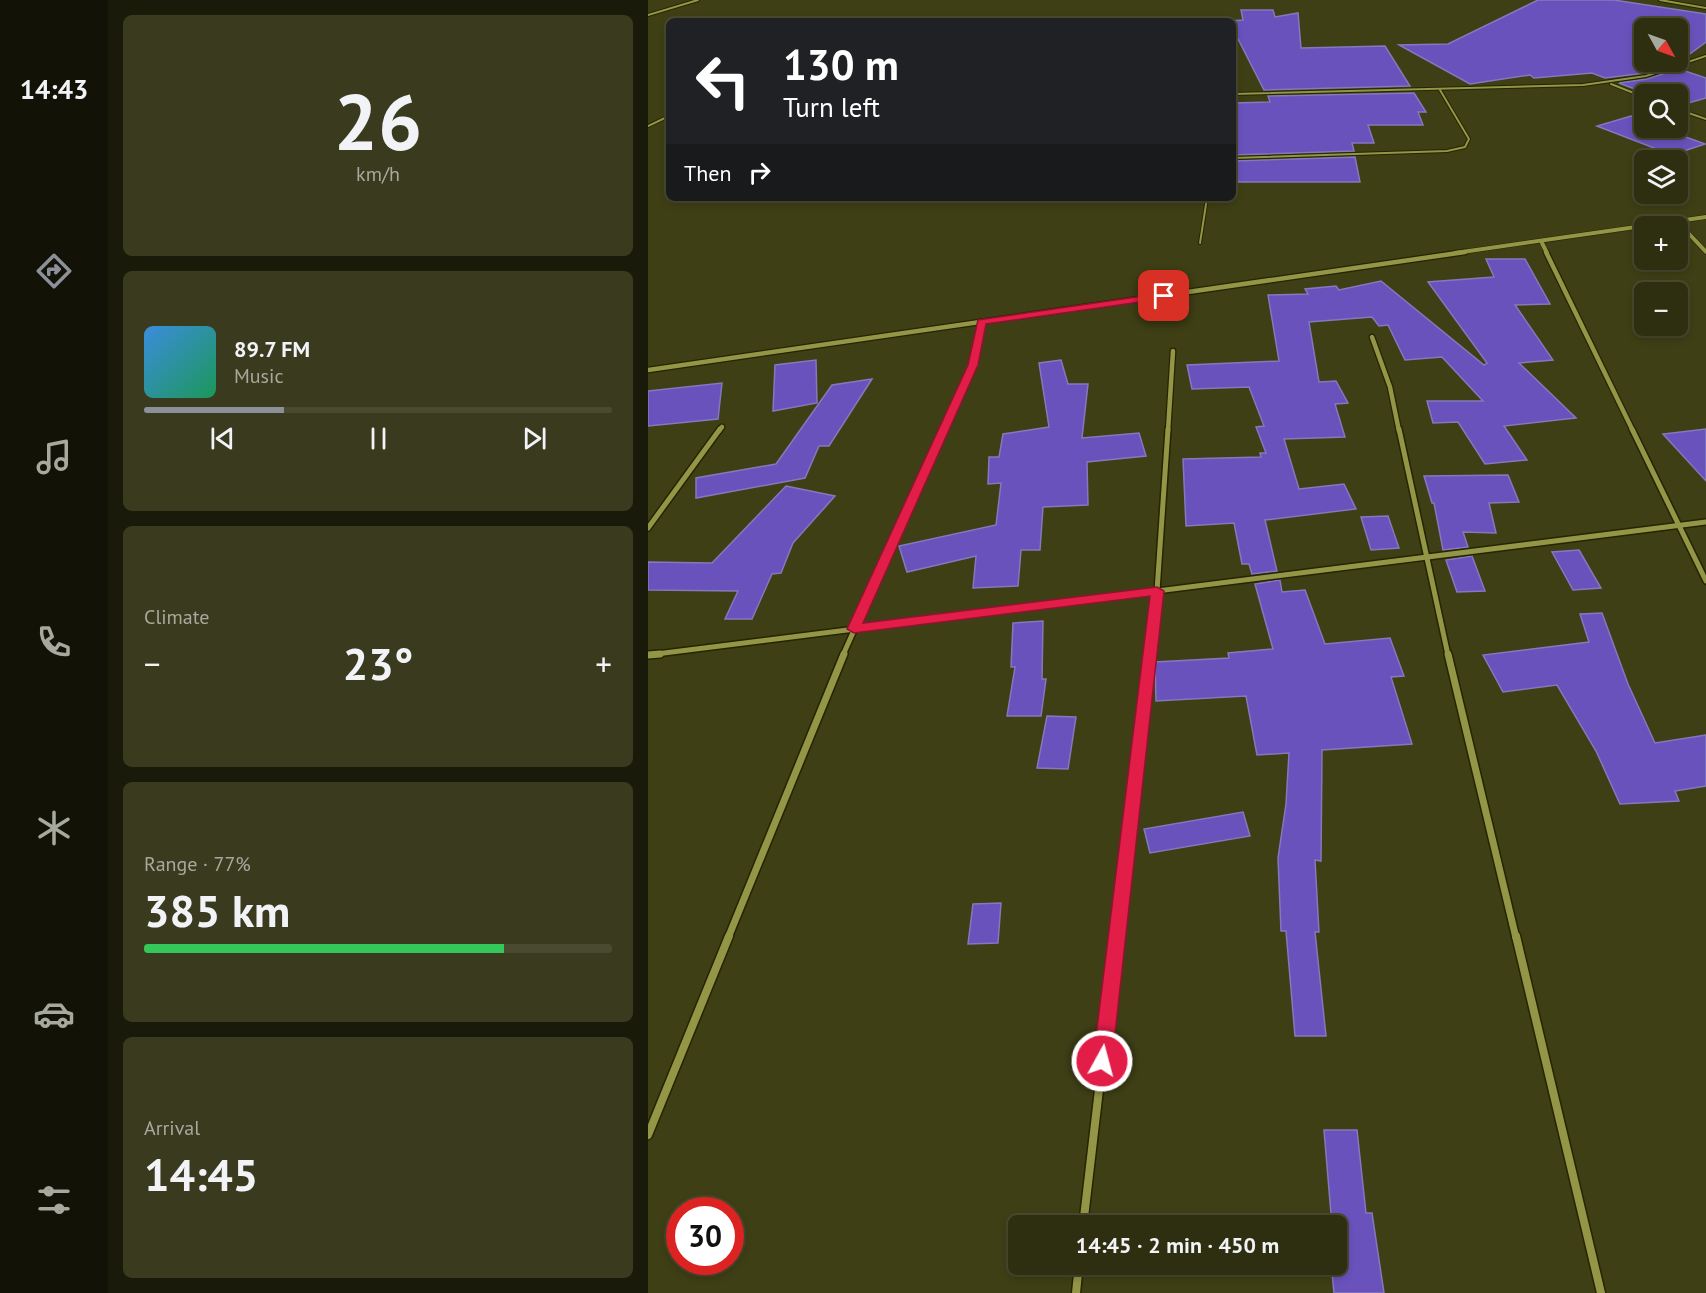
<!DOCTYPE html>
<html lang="en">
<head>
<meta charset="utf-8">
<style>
  body { margin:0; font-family:"PT Sans",sans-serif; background:#3a3b1e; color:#f1f3f6; height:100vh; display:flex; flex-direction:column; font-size:22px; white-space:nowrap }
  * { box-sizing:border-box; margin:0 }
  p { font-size:20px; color:#a7a99f }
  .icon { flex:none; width:33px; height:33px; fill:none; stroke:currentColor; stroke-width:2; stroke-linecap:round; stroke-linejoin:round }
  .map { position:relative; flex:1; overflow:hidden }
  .drawer { display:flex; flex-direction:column; gap:15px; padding:15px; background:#191a09; width:540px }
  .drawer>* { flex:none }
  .top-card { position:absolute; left:18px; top:18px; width:570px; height:183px; border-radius:9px; box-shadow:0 3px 9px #0003,0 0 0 2px #494a30; background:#202124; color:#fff; overflow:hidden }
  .needle { width:39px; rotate:130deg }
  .controls { position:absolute; left:986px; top:18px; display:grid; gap:12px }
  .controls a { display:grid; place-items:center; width:54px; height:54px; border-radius:9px; background:#2e2f10; box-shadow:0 3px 9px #0003,0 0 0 2px #494a30; font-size:30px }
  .speed { position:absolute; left:18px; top:1197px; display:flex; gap:12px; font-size:30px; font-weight:700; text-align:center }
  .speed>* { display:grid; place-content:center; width:78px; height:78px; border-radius:50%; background:#2e2f10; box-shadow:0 3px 9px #0003,0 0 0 2px #494a30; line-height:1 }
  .speed .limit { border:9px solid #d22; background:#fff; color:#111 }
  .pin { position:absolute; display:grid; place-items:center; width:51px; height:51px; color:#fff; margin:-26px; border-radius:12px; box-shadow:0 3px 9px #0006 }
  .me { position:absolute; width:66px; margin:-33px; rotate:7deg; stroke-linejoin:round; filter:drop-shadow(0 0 4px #0008) }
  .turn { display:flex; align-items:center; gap:21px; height:126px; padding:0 18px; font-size:27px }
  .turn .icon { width:78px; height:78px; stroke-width:2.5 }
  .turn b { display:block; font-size:42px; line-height:51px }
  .then { display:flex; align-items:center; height:57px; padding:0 18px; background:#0003; gap:12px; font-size:22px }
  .big { font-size:45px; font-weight:700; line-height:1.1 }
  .drawer .card { flex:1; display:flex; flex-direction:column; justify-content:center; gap:9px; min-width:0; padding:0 21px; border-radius:9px; background:#3a3b1e }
  .drawer .dial { align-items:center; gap:0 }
  .dial b { font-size:78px; line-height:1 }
  .song { display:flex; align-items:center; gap:18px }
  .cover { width:72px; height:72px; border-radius:9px; background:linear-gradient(135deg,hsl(210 70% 55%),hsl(150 70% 35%)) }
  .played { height:6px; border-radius:3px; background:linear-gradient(90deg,#8c9099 30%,#494a30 30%) }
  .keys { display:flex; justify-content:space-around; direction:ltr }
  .heat { display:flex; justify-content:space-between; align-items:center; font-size:33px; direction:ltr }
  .charge { height:9px; border-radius:4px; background:linear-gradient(90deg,#34c759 77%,#494a30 0) }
  .trip { position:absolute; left:360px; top:1215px; width:339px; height:60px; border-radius:9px; background:#2e2f10; box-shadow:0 3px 9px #0003,0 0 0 2px #494a30; font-weight:700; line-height:60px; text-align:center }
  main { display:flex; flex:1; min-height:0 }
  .dock { display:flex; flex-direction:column; width:108px; justify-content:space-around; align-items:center; background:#121306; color:#a7a99f }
  .dock .icon { width:42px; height:42px }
  .dock .active { color:#8c9099 }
  .dock b { font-size:27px; color:#f1f3f6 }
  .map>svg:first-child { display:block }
  .building { fill:#6952bb; stroke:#8379bd; stroke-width:1.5; fill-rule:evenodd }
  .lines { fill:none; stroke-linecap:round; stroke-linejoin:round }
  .lane-casing { stroke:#252500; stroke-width:4 }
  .street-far4-casing { stroke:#252500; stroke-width:5 }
  .street-far3-casing { stroke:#252500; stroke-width:7 }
  .street-far2-casing { stroke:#252500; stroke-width:8 }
  .street-far1-casing { stroke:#252500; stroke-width:10 }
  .street-casing { stroke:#252500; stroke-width:11 }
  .lane { stroke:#939547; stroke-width:2 }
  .street-far4 { stroke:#939547; stroke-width:4 }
  .street-far3 { stroke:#939547; stroke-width:4.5 }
  .street-far2 { stroke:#939547; stroke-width:5 }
  .street-far1 { stroke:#939547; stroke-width:7 }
  .street { stroke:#939547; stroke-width:8 }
  .route { fill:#e11d48; stroke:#92132f; stroke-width:1.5 }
</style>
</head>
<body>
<main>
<nav class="dock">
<b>14:43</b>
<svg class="icon active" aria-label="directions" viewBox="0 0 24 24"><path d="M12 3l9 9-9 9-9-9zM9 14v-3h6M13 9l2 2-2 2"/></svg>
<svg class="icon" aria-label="music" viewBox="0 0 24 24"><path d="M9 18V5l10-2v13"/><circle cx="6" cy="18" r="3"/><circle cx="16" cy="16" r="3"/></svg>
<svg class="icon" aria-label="phone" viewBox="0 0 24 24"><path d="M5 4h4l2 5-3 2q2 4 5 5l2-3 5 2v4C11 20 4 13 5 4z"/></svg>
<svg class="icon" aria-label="climate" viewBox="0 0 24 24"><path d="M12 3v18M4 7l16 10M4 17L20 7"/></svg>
<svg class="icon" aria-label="car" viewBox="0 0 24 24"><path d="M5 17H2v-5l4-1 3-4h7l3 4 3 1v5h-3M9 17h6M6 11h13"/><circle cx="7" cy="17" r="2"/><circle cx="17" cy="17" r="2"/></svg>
<svg class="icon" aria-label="filters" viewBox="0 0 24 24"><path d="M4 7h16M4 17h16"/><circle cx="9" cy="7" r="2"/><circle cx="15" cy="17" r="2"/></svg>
</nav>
<section class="drawer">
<div class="card dial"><b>26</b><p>km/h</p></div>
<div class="card">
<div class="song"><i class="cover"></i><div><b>89.7 FM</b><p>Music</p></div></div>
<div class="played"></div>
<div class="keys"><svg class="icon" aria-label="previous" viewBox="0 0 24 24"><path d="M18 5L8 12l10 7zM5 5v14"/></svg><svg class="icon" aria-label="pause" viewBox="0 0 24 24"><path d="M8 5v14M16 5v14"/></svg><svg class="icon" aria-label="next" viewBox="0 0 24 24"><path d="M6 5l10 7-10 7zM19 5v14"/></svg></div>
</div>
<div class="card"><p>Climate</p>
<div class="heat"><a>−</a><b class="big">23°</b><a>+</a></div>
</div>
<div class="card"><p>Range · 77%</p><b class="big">385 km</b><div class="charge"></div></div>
<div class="card"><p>Arrival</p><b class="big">14:45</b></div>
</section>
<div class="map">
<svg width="1058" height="1293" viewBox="0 0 1058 1293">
  <rect width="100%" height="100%" fill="#3e3f15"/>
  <g class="building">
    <path d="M890 0H966L1058 14V42L1032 61 997 73 957 78 944 73 886 78 882 75 822 84 751 45 800 44ZM996 28H1029V62H996Z"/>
    <polygon points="593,10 625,10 627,17 650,13 653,48 737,46 762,86 616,90 585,29 585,21 581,21 595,20"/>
    <polygon points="1031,69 1058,78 1058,98 1030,106 1029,94 1000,94 971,83 999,79"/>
    <polygon points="766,93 778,112 770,112 775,125 720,125 726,143 704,143 706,151 585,155 585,103 622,102 620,96"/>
    <polygon points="983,116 996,121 996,128 1013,128 1057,144 1024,155 949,126"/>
    <polygon points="707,157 712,182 590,182 586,161"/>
    <polygon points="838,259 877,259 902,304 867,305 905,360 871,363 928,418 856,426 879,460 837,464 810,422 785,423 779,401 835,401 794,357 757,360 740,325 731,326 724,317 661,322 671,382 688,381 700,403 687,404 697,437 636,439 651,489 696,484 708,509 617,520 629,571 604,574 601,564 594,564 586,523 538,526 535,459 613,457 612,453 618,453 608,427 616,426 601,387 544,389 539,365 631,361 620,295 660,294 657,289 688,286 691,290 733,281 836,365 839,363 780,282 846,277"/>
    <polygon points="168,360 169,403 125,411 127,365"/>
    <polygon points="413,360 420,384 440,384 434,438 491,433 498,456 439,462 440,505 395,507 392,550 373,550 370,586 325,588 328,556 259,572 251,546 348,525 353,483 340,484 341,457 351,457 355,434 401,427 391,363"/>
    <polygon points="224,379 181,446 171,446 157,478 48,498 48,478 128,464 184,385"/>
    <polygon points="74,383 70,419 0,426 0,391"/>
    <polygon points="1058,429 1058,481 1015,434"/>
    <polygon points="860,475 871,502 841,503 848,533 815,532 820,547 795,550 786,503 784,503 776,476"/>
    <polygon points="138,486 187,496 145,543 133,573 124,574 104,619 77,619 90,591 0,590 0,562 64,563"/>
    <polygon points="740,516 751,548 723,550 713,517"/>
    <polygon points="931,550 953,588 925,590 904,552"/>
    <polygon points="824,556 837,591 809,592 798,560"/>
    <polygon points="632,580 634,592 657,590 677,644 742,638 756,676 743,677 764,744 674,750 673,861 667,860 671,932 667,932 678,1036 647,1036 638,931 633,931 630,858 638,804 641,753 609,755 598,696 508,701 507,662 581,658 580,653 625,649 607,584"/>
    <polygon points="954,613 980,684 1007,743 1058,735 1058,786 1027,791 1031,801 972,804 948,751 909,685 855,692 835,655 941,642 932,614"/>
    <polygon points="395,621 394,679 398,679 393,716 359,716 367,667 363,667 365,623"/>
    <polygon points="399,716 428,717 420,769 389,768"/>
    <polygon points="595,812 602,836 502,853 496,829"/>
    <polygon points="353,903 350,943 320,944 325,904"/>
    <polygon points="676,1130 709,1130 718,1213 724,1213 736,1293 686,1293 683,1264 688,1264 688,1226 684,1226"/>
  </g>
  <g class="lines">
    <defs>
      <g id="lane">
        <polyline points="1012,0 1058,8"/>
        <polyline points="0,15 50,0"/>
        <polyline points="963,84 996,97"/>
        <polyline points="585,94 935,85 998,76 1058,56"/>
        <polyline points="1029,109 1058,119"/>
        <polyline points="0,126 21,116"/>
        <polyline points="585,158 799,151 817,147 821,139 792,90"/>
        <polyline points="552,243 559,198"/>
      </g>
      <g id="street-far4">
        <polyline points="1029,221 1058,252"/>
        <polyline points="894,243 899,253"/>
        <polyline points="807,253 1058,217"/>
      </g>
      <g id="street-far3">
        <polyline points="898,252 985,431"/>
        <polyline points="724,337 742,387 751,431"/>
        <polyline points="0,370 817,252"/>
        <polyline points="71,431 74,427"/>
        <polyline points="295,431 325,365 333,322"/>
        <polyline points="520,431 525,351"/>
      </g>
      <g id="street-far2">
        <polyline points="751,429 800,655"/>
        <polyline points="984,429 1058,581"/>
        <polyline points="0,528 72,429"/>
        <polyline points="0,655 1058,522"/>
        <polyline points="195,655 296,429"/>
        <polyline points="502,655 509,591 520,429"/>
      </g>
      <g id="street-far1">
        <polyline points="800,654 868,938"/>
        <polyline points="0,655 12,654"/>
        <polyline points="80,938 196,654"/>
        <polyline points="469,938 502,654"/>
      </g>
      <g id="street">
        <polyline points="868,936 953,1293"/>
        <polyline points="0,1135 81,936"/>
        <polyline points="435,1226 469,936"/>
        <polyline points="428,1293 431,1264"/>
      </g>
    </defs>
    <use href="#lane" class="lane-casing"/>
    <use href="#street-far4" class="street-far4-casing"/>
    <use href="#street-far3" class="street-far3-casing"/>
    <use href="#street-far2" class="street-far2-casing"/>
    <use href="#street-far1" class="street-far1-casing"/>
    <use href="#street" class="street-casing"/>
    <use href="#lane" class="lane"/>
    <use href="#street-far4" class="street-far4"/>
    <use href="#street-far3" class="street-far3"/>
    <use href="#street-far2" class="street-far2"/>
    <use href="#street-far1" class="street-far1"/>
    <use href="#street" class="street"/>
  </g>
  <polygon class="route" points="516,293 520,294 520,298 338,324 330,365 215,623 509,587 516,591 464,1061 461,1067 454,1070 448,1067 445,1061 502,596 206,633 199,629 320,365 330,320"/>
</svg>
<div class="controls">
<a><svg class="needle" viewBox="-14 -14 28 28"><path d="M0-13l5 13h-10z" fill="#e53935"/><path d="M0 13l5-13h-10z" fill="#a7a99f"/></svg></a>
<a><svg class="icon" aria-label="search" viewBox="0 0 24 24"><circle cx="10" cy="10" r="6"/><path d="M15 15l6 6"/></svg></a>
<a><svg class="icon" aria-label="layers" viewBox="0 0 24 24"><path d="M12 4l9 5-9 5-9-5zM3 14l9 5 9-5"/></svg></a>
<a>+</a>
<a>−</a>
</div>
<div class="speed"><div class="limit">30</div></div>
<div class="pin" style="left:516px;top:296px;background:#d93025"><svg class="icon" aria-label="arrive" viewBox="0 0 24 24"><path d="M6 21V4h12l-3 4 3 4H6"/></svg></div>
<svg class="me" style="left:454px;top:1061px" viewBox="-20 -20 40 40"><circle r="17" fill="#e11d48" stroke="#fff" stroke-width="3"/><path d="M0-11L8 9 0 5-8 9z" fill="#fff"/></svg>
<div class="trip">14:45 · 2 min · 450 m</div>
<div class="top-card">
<div class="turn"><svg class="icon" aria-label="left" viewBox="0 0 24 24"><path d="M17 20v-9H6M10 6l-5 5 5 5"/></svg><div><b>130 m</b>Turn left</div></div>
<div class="then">Then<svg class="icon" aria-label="right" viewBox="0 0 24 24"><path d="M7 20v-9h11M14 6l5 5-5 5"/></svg></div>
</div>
</div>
</main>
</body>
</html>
